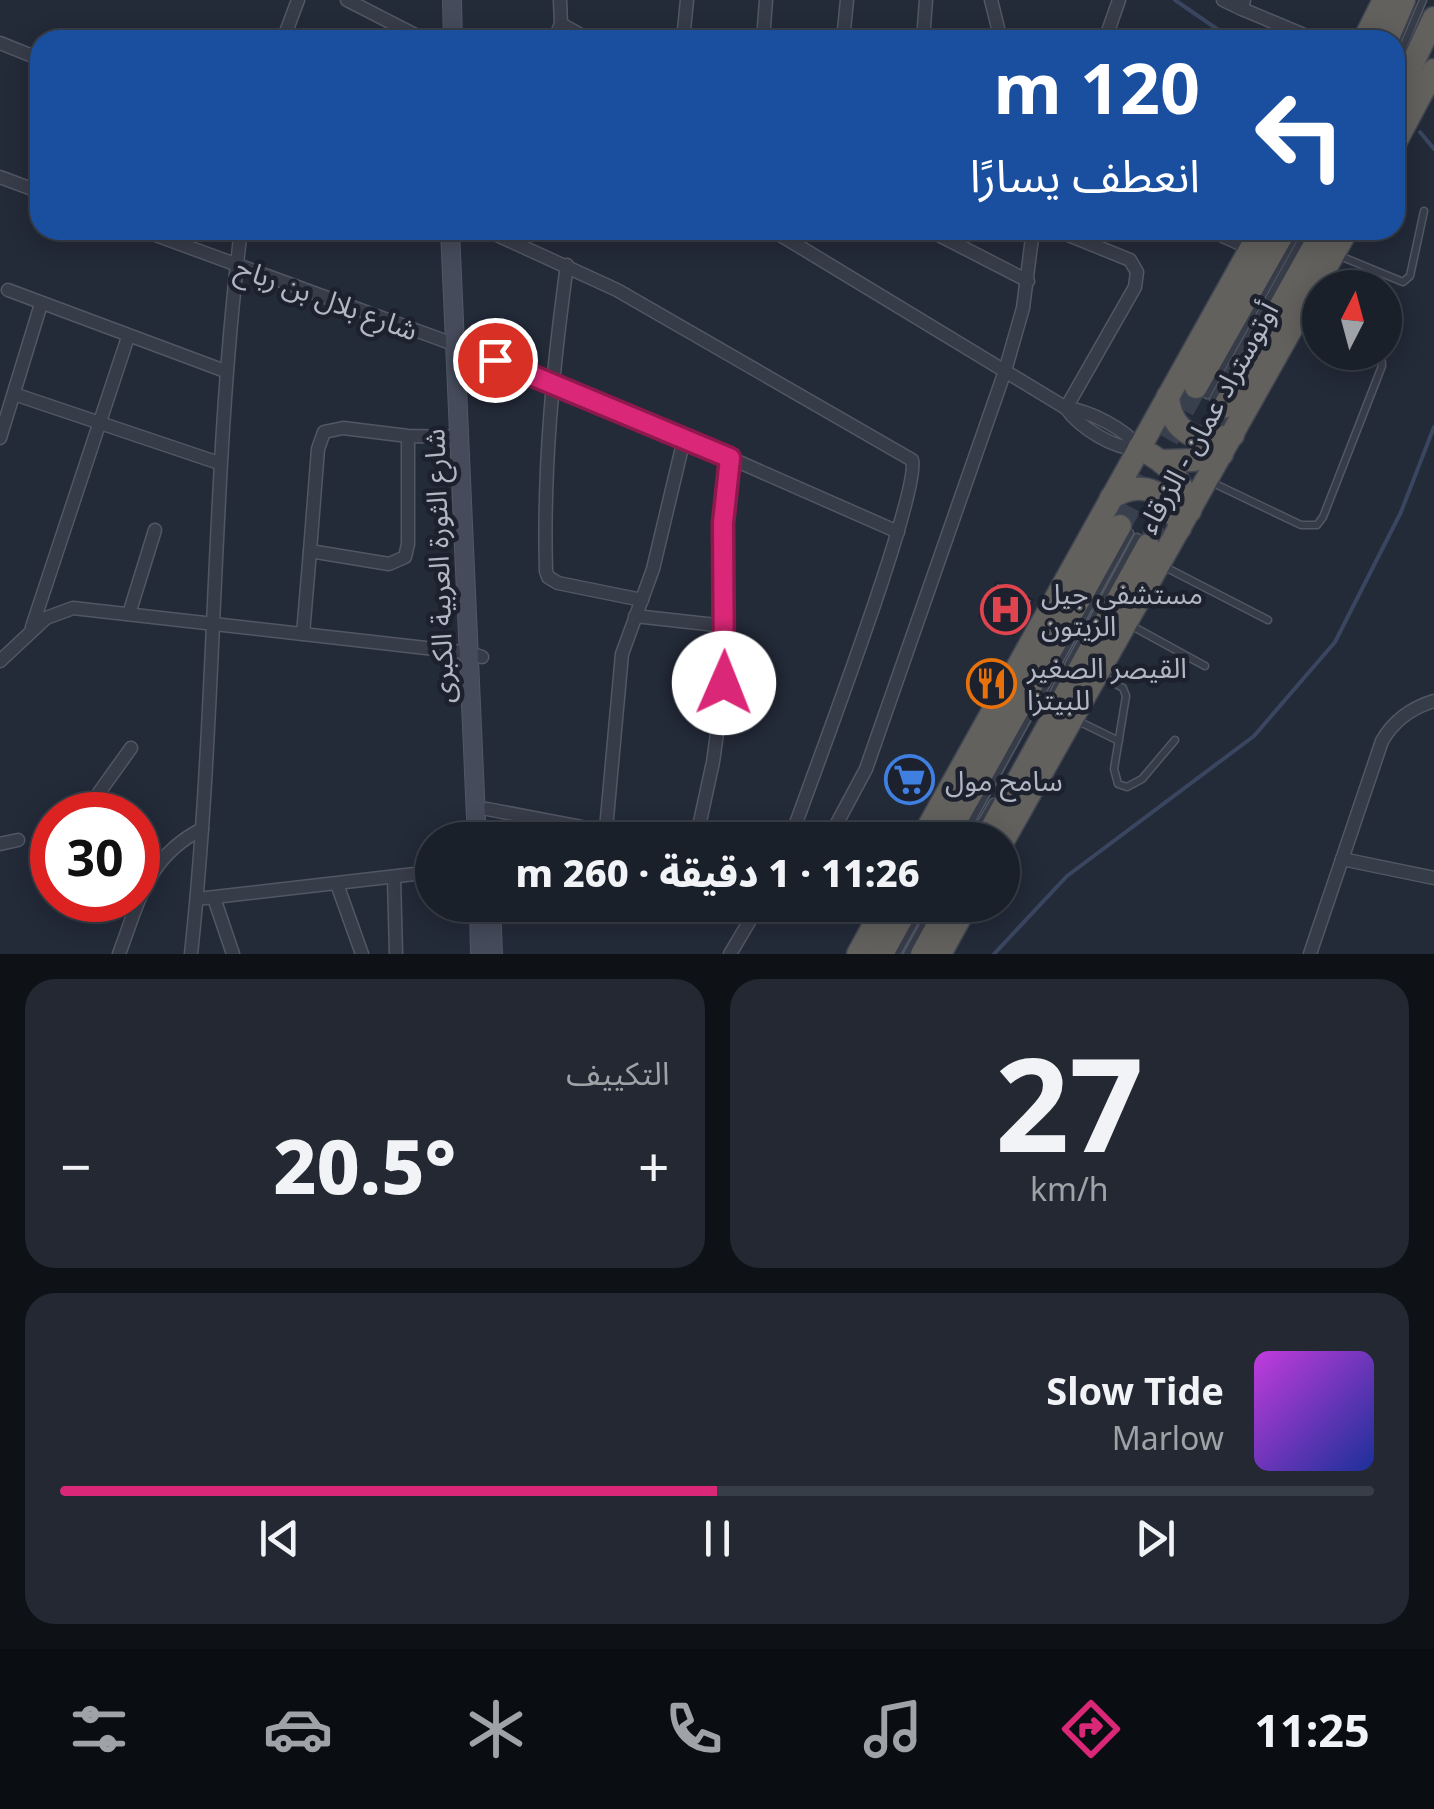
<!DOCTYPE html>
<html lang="ar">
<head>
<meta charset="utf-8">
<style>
  body { margin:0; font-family:"Noto Sans","Noto Sans Arabic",sans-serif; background:#232832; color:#f1f3f6; direction:rtl; height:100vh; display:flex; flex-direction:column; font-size:38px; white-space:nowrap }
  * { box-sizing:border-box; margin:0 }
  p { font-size:32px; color:#9fa3a8 }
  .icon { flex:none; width:55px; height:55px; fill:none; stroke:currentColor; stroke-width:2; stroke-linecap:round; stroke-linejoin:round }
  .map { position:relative; height:954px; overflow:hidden; direction:ltr }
  .sheet { display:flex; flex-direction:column; gap:25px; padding:25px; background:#0e1217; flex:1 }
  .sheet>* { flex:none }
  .hud { position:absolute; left:30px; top:30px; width:1375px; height:210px; border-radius:30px; box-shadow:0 5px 25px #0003,0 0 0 2px #383e47; direction:rtl; background:#1a4fa0; color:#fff; overflow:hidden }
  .needle { width:65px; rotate:6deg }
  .tools { position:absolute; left:1302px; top:270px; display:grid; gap:20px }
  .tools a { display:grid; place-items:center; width:100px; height:100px; border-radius:50%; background:#1a202a; box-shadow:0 5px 25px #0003,0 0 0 2px #383e47; font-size:50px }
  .speed { position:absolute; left:30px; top:792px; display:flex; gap:20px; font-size:50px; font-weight:700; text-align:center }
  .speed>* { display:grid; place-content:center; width:130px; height:130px; border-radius:50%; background:#1a202a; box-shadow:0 5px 25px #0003,0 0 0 2px #383e47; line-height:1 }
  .speed .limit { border:15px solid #d22; background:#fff; color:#111 }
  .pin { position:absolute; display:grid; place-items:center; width:85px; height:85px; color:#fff; margin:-42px; border:5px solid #fff; border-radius:50%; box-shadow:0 2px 10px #0007 }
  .me { position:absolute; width:110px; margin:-55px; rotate:1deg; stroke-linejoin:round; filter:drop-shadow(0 0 8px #0008) }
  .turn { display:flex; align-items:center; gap:35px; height:210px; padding:0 40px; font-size:45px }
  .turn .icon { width:130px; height:130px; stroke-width:2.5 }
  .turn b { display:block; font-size:70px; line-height:85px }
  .big { font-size:75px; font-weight:800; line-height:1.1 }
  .sheet .widget { flex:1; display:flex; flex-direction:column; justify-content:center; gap:15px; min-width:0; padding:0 35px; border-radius:30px; background:#232832 }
  .sheet .dial { align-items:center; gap:0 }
  .dial b { font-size:130px; line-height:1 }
  .song { display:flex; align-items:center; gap:30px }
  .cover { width:120px; height:120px; border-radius:15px; background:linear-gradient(135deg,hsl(290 70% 55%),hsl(230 70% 35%)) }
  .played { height:10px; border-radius:5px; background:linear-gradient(90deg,#db2777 50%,#383e47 50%) }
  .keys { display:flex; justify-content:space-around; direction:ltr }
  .heat { display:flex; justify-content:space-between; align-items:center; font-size:55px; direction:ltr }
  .sheet .tiles { flex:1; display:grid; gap:25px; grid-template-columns:1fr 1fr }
  .widget:last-child { grid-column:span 2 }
  .trip { position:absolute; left:415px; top:822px; width:605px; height:100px; border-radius:50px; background:#1a202a; box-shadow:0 5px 25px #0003,0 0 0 2px #383e47; font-weight:800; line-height:100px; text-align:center; direction:rtl }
  .tab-bar { display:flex; height:160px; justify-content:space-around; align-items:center; background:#0a0d11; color:#9fa3a8 }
  .tab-bar .icon { width:70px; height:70px }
  .tab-bar .selected { color:#db2777 }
  .tab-bar b { font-size:45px; color:#f1f3f6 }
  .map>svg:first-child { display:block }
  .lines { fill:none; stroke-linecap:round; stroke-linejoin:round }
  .stream { stroke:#3a4660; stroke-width:4 }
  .building { fill:#4a5162; stroke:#1e232f; stroke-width:2.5 }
  .trunk-tunnel { stroke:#383f4d; stroke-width:22; stroke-dasharray:22 11; stroke-linecap:butt }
  .service-casing { stroke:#525764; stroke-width:9 }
  .minor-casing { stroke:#525764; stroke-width:15 }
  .secondary-casing { stroke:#525764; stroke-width:20 }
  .trunk-casing { stroke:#3f4450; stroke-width:25 }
  .service { stroke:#373c49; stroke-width:6 }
  .minor { stroke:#373c49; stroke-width:12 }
  .secondary { stroke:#454b5b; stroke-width:18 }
  .trunk { stroke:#62615e; stroke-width:22 }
  .route-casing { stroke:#8e194d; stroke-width:25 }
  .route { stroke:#db2777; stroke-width:18 }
  .labels { text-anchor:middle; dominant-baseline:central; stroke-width:9; stroke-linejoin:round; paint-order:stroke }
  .street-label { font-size:28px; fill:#b2b7c5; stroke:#1c212d }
  .poi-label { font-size:28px; fill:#b2b7c5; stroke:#1c212d; text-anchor:start }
</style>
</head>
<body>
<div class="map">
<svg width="1434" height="954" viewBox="0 0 1434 954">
  <rect width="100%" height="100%" fill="#232a38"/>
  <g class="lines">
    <g class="stream">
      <polyline points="1175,0 1233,40"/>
      <polyline points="1420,132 1434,149"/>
      <polyline points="994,954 1067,876 1254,736 1335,642 1401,512 1434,427"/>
    </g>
  </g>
  <polygon class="building" points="997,582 1033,600 1014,635 979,617"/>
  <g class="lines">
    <g class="trunk-tunnel">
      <polyline points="1199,454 1224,407"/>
      <polyline points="1120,526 1196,387"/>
      <polyline points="1148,545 1178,491"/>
    </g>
    <defs>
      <g id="service">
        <polyline points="1395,66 1423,0"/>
        <polyline points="1340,256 1403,282 1410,276 1424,211"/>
        <polyline points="1207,395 1299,230"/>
        <polyline points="1213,399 1307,230"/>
        <polyline points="1209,481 1301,525 1317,525 1323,517 1382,366 1381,352"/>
        <polyline points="1165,567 1268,620"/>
        <polyline points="1132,626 1205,666"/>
        <polyline points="1104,677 1123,688 1126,696 1114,769 1118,784 1127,787 1142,779 1175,740"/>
        <polyline points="1050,699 1137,537"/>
        <polyline points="1078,721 1119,741"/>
        <polyline points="961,840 1130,533"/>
        <polyline points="971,840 993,802"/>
        <polyline points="897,954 924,905"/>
        <polyline points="907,954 934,905"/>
      </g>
      <g id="minor">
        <polyline points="347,0 425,40"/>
        <polyline points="991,0 1001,40"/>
        <polyline points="1223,0 1242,9"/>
        <polyline points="1244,0 1242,9 1316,40"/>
        <polyline points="561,24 590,40"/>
        <polyline points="283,40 298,0"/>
        <polyline points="554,40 561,24 560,0"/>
        <polyline points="683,40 687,0"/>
        <polyline points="763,40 766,0"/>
        <polyline points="843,40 847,0"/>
        <polyline points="923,40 926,0"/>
        <polyline points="1105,40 1119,0"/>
        <polyline points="0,43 40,59"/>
        <polyline points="0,177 40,192"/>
        <polyline points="142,230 456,345"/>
        <path d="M486 230 617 290 912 460C922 490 808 788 790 840"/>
        <path d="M772 230 1066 408C1090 411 1126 429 1139 448"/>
        <polyline points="929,230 1028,281"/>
        <polyline points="1056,230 1130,260 1137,272 1135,287 1066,408"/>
        <polyline points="1210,230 1251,249"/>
        <path d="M567 265C553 367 543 468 546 571L548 577 558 583 642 600"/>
        <polyline points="8,290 225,371"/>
        <polyline points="467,347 730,458 898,532"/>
        <polyline points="14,394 219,463"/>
        <path d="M1066 408C1079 427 1116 451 1139 448"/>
        <polyline points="408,436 408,544 405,557 389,564 310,551 318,449 324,432 343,428 408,436 461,437"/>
        <polyline points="0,438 41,304"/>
        <polyline points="129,614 155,530"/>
        <polyline points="635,616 725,626"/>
        <polyline points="32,627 128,337"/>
        <polyline points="303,634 310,551"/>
        <polyline points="0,661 46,618 73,608 470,653 482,657"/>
        <polyline points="487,809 650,840"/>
        <polyline points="83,815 131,748"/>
        <polyline points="606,829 622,654 653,569 684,439"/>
        <polyline points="696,840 713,762 724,683 723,523 730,458"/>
        <polyline points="828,840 866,769 1005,371 1023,308 1033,230"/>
        <polyline points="0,844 18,840"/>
        <polyline points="1342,859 1434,878"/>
        <polyline points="394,878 396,954"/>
        <polyline points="337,884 362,954"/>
        <polyline points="214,898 233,954"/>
        <polyline points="197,899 432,872"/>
        <path d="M119 954C139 901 147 857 202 829"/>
        <path d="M191 954C217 713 211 471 241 230"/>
        <polyline points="730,954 759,905"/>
        <path d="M1310 954 1382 741C1394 720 1411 708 1434 701"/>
      </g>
      <g id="secondary">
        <polyline points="452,0 453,40"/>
        <polyline points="450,230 477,840"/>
        <polyline points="479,905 480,954"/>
        <polyline points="491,905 493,954"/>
      </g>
      <g id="trunk">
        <polyline points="1364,40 1384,0"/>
        <polyline points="1387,40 1404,0"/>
        <polyline points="1395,101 1434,18"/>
        <polyline points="1395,143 1434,70"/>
        <polyline points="1196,387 1285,230"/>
        <path d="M1168 396C1171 434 1199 445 1233 435"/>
        <polyline points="1224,407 1323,230"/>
        <path d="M1139 448C1170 464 1181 477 1190 511"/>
        <polyline points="1164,461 1193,460 1222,454"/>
        <path d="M1111 498C1142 478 1172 492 1180 528"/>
        <polyline points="921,840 1261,230"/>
        <polyline points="945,840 1120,526"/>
        <polyline points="985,840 1148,545"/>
        <polyline points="1002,843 1347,230"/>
        <polyline points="858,954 885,905"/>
        <polyline points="882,954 909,905"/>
        <polyline points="922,954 949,905"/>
        <polyline points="940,954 967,905"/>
      </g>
    </defs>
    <use href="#service" class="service-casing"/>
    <use href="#minor" class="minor-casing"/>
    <use href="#secondary" class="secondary-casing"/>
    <use href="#trunk" class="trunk-casing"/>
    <use href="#service" class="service"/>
    <use href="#minor" class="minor"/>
    <use href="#secondary" class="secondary"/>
    <use href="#trunk" class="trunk"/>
  </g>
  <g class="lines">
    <defs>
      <polyline id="route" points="495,360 730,458 723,523 724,683"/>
    </defs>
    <use href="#route" class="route-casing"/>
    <use href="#route" class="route"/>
  </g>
  <defs>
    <symbol id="hospital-ring" viewBox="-11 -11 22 22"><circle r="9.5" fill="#1c212d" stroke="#e0444e" stroke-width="1.5"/><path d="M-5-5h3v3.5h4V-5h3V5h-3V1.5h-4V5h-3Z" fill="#e0444e"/></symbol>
    <symbol id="restaurant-ring" viewBox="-11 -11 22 22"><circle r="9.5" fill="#1c212d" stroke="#e8710a" stroke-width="1.5"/><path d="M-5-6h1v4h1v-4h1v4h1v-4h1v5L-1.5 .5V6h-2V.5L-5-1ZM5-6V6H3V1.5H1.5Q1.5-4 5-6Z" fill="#e8710a"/></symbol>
    <symbol id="supermarket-ring" viewBox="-11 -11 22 22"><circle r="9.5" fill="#1c212d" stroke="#3f7fe0" stroke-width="1.5"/><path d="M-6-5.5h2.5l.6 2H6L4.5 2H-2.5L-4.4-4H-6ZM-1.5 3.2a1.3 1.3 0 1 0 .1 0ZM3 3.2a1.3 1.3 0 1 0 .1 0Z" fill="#3f7fe0"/></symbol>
  </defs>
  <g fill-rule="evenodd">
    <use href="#hospital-ring" x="978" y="582" width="55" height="55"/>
    <use href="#restaurant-ring" x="964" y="656" width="55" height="55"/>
    <use href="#supermarket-ring" x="882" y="752" width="55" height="55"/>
  </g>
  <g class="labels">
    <g class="street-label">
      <text transform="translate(327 298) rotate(20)">شارع بلال بن رباح</text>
      <text transform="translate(1207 417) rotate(-61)">أوتوستراد عمان - الزرقاء</text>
      <text transform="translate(438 566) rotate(-92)">شارع الثورة العربية الكبرى</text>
    </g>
    <g class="poi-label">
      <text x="1041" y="593">مستشفى جيل<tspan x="1041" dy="32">الزيتون</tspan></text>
      <text x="1027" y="667">القيصر الصغير<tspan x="1027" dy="32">للبيتزا</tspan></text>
      <text x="945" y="780">سامح مول</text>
    </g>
  </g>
</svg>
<div class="tools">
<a><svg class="needle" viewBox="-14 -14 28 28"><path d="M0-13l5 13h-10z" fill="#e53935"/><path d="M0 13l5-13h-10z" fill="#9fa3a8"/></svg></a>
</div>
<div class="speed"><div class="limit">30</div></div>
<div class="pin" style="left:495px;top:360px;background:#d93025"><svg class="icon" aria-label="arrive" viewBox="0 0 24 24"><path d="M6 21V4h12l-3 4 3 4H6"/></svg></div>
<svg class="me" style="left:724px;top:683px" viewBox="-20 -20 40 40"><circle r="19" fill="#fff"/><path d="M0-13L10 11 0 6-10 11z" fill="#db2777"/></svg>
<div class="trip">11:26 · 1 دقيقة · 260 m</div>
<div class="hud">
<div class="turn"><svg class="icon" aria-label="left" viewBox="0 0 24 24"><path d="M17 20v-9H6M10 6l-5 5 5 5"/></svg><div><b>120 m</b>انعطف يسارًا</div></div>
</div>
</div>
<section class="sheet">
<div class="tiles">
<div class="widget dial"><b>27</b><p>km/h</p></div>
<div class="widget"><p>التكييف</p>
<div class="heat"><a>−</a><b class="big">20.5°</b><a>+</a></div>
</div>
<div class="widget">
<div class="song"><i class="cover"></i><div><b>Slow Tide</b><p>Marlow</p></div></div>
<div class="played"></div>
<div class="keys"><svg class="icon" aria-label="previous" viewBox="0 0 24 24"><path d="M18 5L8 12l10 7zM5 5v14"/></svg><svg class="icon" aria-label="pause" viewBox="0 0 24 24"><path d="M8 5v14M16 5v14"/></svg><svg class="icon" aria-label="next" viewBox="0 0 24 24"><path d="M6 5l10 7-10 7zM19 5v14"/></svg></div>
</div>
</div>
</section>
<nav class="tab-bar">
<b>11:25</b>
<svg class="icon selected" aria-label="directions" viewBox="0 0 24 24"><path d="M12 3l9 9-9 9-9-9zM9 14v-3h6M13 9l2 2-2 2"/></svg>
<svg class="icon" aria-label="music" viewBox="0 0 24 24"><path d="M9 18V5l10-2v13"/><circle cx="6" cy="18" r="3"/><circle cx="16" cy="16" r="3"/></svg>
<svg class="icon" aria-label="phone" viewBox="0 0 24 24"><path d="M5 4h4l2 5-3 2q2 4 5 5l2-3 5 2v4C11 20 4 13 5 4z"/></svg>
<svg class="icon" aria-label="climate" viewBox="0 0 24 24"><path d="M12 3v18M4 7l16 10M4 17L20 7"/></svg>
<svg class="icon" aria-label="car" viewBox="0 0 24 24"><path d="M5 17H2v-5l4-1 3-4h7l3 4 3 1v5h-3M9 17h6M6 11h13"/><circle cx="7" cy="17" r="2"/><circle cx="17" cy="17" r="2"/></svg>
<svg class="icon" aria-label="filters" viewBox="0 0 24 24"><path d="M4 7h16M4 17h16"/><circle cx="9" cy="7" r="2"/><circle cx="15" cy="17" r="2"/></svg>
</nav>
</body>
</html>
